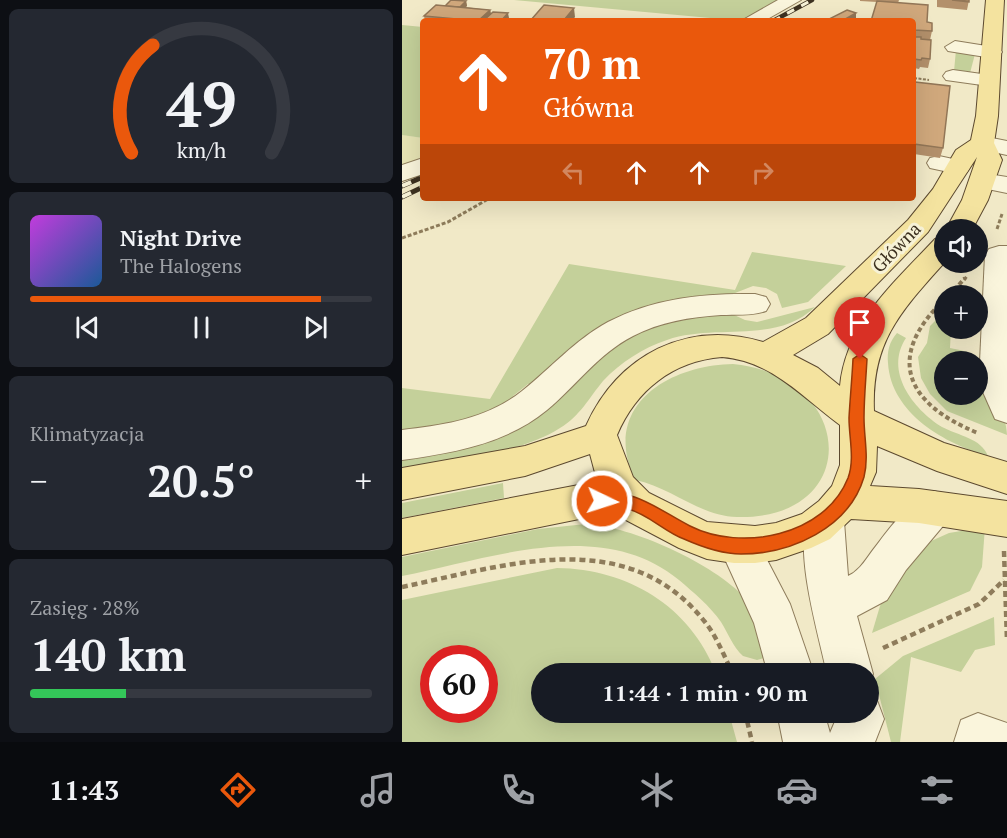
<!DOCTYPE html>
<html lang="pl">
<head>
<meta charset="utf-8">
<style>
  body { margin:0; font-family:"PT Serif",serif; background:#242831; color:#f1f3f6; height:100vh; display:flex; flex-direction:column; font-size:22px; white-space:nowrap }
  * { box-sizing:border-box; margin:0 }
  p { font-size:20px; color:#9ea1a6 }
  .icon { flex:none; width:33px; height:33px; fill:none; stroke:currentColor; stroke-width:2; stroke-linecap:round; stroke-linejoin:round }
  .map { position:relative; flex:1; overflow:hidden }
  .drawer { display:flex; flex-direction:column; gap:9px; padding:9px; background:#0d0f14; width:402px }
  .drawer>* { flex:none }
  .hud { position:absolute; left:18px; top:18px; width:496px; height:183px; border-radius:6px; box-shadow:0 6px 24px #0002; background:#ea580c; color:#fff; overflow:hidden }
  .tools { position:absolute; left:532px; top:219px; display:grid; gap:12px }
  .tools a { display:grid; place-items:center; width:54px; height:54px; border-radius:50%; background:#171b24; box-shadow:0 6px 24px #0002; font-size:30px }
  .speed { position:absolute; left:18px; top:645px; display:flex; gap:12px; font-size:30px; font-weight:700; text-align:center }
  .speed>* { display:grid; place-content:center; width:78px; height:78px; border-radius:50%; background:#171b24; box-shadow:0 6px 24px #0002; line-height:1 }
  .speed .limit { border:9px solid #d22; background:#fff; color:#111 }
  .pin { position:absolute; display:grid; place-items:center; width:51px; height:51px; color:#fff; margin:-62px -26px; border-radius:50% 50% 50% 0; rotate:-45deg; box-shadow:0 0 6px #0007 }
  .pin .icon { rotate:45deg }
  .me { position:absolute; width:66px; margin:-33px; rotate:94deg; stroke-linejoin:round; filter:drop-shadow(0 0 4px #0008) }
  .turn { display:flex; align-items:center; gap:21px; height:126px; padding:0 24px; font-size:27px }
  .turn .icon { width:78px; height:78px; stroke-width:2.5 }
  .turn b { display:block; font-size:42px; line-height:51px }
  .lanes { display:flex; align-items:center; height:57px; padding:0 24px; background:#0003; justify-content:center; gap:30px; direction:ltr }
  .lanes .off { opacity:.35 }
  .big { font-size:45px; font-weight:800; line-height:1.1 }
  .drawer .widget { flex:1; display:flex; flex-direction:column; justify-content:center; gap:9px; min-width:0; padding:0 21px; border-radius:9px; background:#242831 }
  .drawer .dial { align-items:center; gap:0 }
  .dial svg { height:156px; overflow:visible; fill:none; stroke:#363941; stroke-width:7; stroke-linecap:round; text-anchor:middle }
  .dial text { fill:#f1f3f6; stroke:none }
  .song { display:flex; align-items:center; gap:18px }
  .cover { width:72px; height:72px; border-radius:9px; background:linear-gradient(135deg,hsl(290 70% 55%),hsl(210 70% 35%)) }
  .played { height:6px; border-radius:3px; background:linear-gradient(90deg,#ea580c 85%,#363941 85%) }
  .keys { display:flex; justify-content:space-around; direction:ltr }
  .heat { display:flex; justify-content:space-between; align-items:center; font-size:33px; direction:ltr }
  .charge { height:9px; border-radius:4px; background:linear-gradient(90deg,#34c759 28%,#363941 0) }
  .trip { position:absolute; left:129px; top:663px; width:348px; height:60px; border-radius:30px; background:#171b24; box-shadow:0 6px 24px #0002; font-weight:800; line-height:60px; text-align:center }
  .menu { display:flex; height:96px; justify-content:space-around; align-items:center; background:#090b0e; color:#9ea1a6 }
  .menu .icon { width:42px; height:42px }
  .menu .current { color:#ea580c }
  .menu b { font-size:27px; color:#f1f3f6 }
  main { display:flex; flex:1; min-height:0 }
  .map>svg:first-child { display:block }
  .farmland { fill:#e7e4b4 }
  .green { fill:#c4d09a; fill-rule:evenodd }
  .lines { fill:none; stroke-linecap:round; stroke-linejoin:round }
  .minor-casing { stroke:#8e7c5b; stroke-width:2 }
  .major-casing { stroke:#5c492f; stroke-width:2 }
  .path-far3 { stroke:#8e7c5b; stroke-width:2; stroke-dasharray:3 1.5; stroke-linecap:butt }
  .path-far2 { stroke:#8e7c5b; stroke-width:3; stroke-dasharray:4 2; stroke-linecap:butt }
  .path-far1 { stroke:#8e7c5b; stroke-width:4; stroke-dasharray:4.5 3; stroke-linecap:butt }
  .path { stroke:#8e7c5b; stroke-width:4.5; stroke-dasharray:6 4; stroke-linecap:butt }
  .minor { fill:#faf5dc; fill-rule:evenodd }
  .major { fill:#f4e39f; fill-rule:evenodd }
  .rail-far1-casing { stroke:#3d3120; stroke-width:4.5 }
  .rail-casing { stroke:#3d3120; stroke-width:5 }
  .rail-far1 { stroke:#f7f2d7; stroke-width:3; stroke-dasharray:8; stroke-linecap:butt }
  .rail { stroke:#f7f2d7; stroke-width:4; stroke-dasharray:10; stroke-linecap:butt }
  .wall { fill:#b3906b }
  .shaded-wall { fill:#927657 }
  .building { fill:#d0a87c; stroke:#927657; stroke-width:1.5 }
  .route { fill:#ea580c; stroke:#983908; stroke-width:1.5 }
  .labels { text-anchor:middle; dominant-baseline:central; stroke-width:6; stroke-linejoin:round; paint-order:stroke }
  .street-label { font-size:18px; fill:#3d3120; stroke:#f7f2d7 }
</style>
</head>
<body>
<main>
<section class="drawer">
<div class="widget dial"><svg viewBox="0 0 100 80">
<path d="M14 69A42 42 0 1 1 86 69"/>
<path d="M14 69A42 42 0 0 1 25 14" stroke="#ea580c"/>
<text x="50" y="56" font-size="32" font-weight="700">49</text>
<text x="50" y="72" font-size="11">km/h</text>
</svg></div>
<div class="widget">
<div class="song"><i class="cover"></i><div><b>Night Drive</b><p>The Halogens</p></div></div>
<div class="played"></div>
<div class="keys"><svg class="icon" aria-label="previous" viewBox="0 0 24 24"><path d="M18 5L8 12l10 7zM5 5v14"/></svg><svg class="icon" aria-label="pause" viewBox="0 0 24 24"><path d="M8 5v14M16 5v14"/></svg><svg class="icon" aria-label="next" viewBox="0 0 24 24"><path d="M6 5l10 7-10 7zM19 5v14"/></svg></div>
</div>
<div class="widget"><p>Klimatyzacja</p>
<div class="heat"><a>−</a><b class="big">20.5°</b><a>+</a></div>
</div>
<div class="widget"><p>Zasięg · 28%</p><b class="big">140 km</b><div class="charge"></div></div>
</section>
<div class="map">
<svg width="605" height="742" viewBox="0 0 605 742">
  <rect width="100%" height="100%" fill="#f1e9c7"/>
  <polygon class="farmland" points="0,135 21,138 21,161 0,170"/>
  <g class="green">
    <polygon points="112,0 385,0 341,21"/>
    <polygon points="0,25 21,27 21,138 0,135"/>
    <polygon points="554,50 573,54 568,73 552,71"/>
    <polygon points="350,252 444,266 406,302 380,308 375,294 364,288 351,286 328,295 292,298 138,384 126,384 111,396 111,405 101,411 0,436 0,388 88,399 167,264 333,290"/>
    <path d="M413 307C373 345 314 323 265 340 241 348 219 362 201 381 187 398 178 416 158 428 116 455 49 459 0 468V455L180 366 254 320 328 313 343 320 355 322Z"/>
    <path d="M543 311V328L549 329 548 348C557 350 572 352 578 360 589 373 605 419 605 435L545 411 528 394 519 378 516 357 525 343 528 326ZM543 362H576V394H543Z"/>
    <path d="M495 333 504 338C482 371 511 409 540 427 557 436 579 438 586 456 544 444 489 414 486 363 485 352 487 342 495 333Z"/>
    <path d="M331 364C454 376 462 520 335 517 297 516 269 487 233 480 198 406 267 365 331 364Z"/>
    <polygon points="101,483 102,498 0,518 0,503"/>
    <path d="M184 524C229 526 313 564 343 598 355 612 362 639 369 656L355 660 341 656C331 647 326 633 319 622 308 606 291 592 277 580 199 516 87 559 0 576V557L136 529Z"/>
    <polygon points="583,527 580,567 568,591 470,633 478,606 485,592 527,542 547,533"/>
    <path d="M155 568C226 569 288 606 314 673L140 674V712L327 713 335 742H0V600ZM32 658H82V710H32Z"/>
    <polygon points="592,617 593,645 573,650 559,672 509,657 498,742 489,742 473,679 501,656"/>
  </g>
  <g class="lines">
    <defs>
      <g id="minor">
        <polygon points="376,0 399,0 362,21 339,21"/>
        <polygon points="553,41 597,48 600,52 597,56 590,58 546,51 543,47"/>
        <polygon points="551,70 594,76 597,80 594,84 587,86 544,80 541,76 544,72"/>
        <polygon points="580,136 605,141 605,155 572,148 568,143 572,138"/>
        <polygon points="537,156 565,162 568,167 565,172 556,174 528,168 525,163 528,158"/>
        <polygon points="21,158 21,174 0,181 0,165"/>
        <polygon points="580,173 605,177 605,193 571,186 567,181 571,176"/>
        <polygon points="597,246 605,246 605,423 593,419 577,383 583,255 587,249"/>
        <path d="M353 294 364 297 368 304 364 311C349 316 334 314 319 315 288 317 258 322 231 336 196 354 174 386 145 410 104 444 50 453 0 460V430C43 425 85 419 120 391 149 368 173 340 206 322 251 298 303 293 353 294Z"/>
        <path d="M532 491 546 496 551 508 546 520 504 570 485 600 455 616 471 674 466 684V674H425C416 631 390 548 408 509L422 503 436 509 442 521 446 576C459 570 465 557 474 546 489 526 509 499 532 491Z"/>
        <polygon points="337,527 351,533 388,604 412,674 366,674 352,623 317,546 323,533"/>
        <polygon points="466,693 473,695 482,719 473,742 381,742 375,712 422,712 428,733 434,719 433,712 466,712"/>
        <polygon points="576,713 605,723 605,742 552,742 559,720"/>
      </g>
      <path id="major" d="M584 0H602L596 116 592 143 600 160 586 200 570 230 543 231 560 200 575 157 526 232 426 334 391 355 416 368 438 386C444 323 493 282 533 239L543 236V262C499 311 469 342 472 411L542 443 605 462V494L535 471 475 446 474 472 468 486 517 489 605 501V537L517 523 449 519 428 539 409 548 374 560 353 563H332L305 559 277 548 222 519 187 517 0 555V519L187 483 196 484 188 454 123 476 0 500V468L123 446 184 426C216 355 285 319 361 342L404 318 506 220 531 189 554 150 569 140 574 116ZM320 357C370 361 400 397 438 425V465L430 486 417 501 400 514 374 523 353 526 305 522 247 493 231 477 215 435C234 390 271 361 320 357Z"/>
    </defs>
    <use href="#minor" class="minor-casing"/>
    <use href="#major" class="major-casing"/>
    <polyline class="path-far3" points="512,78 527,80"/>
    <g class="path-far2">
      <polyline points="595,229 600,214"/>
      <polyline points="0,238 46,222 88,198"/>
      <polyline points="562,280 565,276"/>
    </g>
    <g class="path-far1">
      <polyline points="547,296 563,278"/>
      <path d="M543 299C482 357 504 404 576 433"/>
    </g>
    <g class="path">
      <polyline points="602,551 605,641"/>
      <path d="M0 587C102 566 225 523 303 622 315 637 322 656 331 674"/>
      <polyline points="481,648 577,604 602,580"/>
      <polyline points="343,712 350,742"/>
    </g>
    <use href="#minor" class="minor"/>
    <use href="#major" class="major"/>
    <defs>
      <polyline id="rail-far1" points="371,21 410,0"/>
      <g id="rail">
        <polyline points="0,186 21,177"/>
        <polyline points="0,197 21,187"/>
      </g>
    </defs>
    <use href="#rail-far1" class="rail-far1-casing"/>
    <use href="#rail" class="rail-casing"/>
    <use href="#rail-far1" class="rail-far1"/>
    <use href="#rail" class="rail"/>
  </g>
  <g class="wall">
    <polygon points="458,0 497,0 496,3 525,22 530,31 528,40 528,59 526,68 518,67 517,69 512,68 512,21 475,2 458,1"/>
    <polygon points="535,0 567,0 565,10 535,7"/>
    <polygon points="64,1 65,6 63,7 88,10 89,14 107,18 104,21 23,21 22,16 43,6"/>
    <polygon points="512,90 541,148 538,158 512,154"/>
  </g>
  <g class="shaded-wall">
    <polygon points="64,1 65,6 59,12 58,7"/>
    <polygon points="172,8 173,17 170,21 162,21 162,20"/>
    <polygon points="88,10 90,18 87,21 76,21"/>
    <polygon points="106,13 107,18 104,21 99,21"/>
    <polygon points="454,13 454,18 448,21 440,21"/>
  </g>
  <g class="building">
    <polygon points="49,0 64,1 58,7 43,6"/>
    <polygon points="550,0 567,0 567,2"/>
    <polygon points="475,1 526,5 525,22 530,23 530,31 512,30 512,21 469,21"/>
    <polygon points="34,5 88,10 76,21 22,16"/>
    <polygon points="142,5 172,8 162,20 168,20 167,21 128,21"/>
    <polygon points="445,10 454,13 440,21 433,21 427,19"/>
    <polygon points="91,12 106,13 99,21 81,21"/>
    <polygon points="512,37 519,37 519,39 529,40 528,59 520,58 519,60 512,59"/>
    <polygon points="513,82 548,86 541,148 512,144 512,92"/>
  </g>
  <path class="route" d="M458 354 465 359C464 378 462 398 462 418 462 438 467 457 462 477 447 528 389 554 339 554 320 554 300 547 282 539 263 532 246 514 226 509 216 506 205 509 194 506L192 501 194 496C227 484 260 512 288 526 339 552 423 536 446 478 453 459 447 438 447 418 448 399 450 379 451 359Z"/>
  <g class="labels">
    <g class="street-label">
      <text transform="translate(494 247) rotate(-46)">Główna</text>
    </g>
  </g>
</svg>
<div class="tools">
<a><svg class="icon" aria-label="sound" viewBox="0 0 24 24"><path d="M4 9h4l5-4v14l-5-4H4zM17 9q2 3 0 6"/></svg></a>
<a>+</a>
<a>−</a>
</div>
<div class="speed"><div class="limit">60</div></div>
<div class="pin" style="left:458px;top:359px;background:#d93025"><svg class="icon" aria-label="arrive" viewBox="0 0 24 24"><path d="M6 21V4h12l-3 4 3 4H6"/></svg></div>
<svg class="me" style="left:200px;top:501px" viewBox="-20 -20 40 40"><circle r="17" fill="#ea580c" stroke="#fff" stroke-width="3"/><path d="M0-11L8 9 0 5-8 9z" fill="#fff"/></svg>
<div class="trip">11:44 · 1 min · 90 m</div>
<div class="hud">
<div class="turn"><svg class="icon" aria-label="ahead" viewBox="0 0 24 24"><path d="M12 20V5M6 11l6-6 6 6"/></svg><div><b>70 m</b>Główna</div></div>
<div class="lanes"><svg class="icon off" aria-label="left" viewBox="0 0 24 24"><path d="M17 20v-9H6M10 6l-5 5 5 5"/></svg><svg class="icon" aria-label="ahead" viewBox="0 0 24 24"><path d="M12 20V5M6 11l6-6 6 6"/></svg><svg class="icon" aria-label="ahead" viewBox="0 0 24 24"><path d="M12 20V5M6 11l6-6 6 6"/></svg><svg class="icon off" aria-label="right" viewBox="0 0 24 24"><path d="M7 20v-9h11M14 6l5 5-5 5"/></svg></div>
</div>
</div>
</main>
<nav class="menu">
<b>11:43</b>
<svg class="icon current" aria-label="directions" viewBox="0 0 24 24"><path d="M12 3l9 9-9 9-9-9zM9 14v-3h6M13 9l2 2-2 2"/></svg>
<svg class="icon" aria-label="music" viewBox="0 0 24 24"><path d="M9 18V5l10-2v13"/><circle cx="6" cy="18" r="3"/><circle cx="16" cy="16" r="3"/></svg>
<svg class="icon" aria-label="phone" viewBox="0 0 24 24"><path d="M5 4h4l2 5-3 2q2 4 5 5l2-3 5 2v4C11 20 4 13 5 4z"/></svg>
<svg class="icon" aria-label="climate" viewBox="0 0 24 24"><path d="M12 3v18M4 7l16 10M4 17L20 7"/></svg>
<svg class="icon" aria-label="car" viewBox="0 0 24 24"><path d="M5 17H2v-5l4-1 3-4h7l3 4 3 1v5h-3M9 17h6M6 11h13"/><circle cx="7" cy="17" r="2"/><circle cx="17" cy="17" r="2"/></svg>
<svg class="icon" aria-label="filters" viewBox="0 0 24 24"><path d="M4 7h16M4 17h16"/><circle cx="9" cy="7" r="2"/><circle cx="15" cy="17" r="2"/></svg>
</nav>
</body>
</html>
